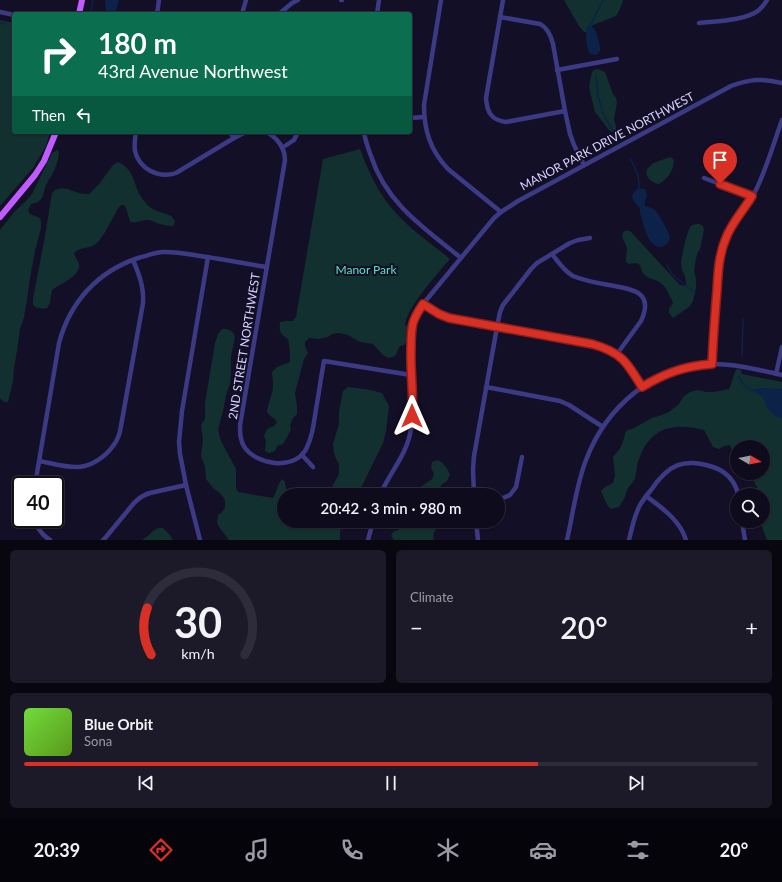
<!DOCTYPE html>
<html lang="en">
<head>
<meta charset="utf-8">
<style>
  body { margin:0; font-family:Lato,sans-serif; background:#1c1929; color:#f1f3f6; height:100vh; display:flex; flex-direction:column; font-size:15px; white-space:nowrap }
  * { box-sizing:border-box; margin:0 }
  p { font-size:13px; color:#9b9ba3 }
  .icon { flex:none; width:22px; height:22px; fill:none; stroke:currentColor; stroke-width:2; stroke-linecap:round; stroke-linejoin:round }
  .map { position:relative; height:540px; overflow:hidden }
  .drawer { display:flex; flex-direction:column; gap:10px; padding:10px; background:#08060f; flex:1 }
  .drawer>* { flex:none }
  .top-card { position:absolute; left:12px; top:12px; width:400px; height:122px; border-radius:4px; box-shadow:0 1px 3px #0004,0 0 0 1px #2e2b3b; background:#0b6e4f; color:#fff; overflow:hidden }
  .needle { width:26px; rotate:100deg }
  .tools { position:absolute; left:730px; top:440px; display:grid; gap:8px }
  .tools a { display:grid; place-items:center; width:40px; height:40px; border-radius:50%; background:#0e0b1c; box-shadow:0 1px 3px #0004,0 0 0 1px #2e2b3b; font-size:20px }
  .speed { position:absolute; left:12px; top:476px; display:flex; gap:8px; font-size:20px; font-weight:700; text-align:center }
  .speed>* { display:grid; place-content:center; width:52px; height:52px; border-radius:50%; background:#0e0b1c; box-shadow:0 1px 3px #0004,0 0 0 1px #2e2b3b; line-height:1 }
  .speed .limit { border:2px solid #111; border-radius:6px; background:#fff; color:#111 }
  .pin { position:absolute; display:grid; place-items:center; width:34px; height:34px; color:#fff; margin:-41px -17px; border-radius:50% 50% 50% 0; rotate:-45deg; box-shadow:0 0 4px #0007 }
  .pin .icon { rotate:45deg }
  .me { position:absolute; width:44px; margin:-22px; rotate:0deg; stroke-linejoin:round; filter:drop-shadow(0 0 3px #0008) }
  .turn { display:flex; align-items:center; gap:14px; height:84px; padding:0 20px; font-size:18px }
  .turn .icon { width:52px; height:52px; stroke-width:2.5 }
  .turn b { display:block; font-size:28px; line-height:34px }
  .then { display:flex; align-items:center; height:38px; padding:0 20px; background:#0003; gap:8px; font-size:15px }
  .big { font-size:30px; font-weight:600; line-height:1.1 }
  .drawer .tile { flex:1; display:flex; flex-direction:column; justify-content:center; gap:6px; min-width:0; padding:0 14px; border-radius:6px; background:#1c1929 }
  .drawer .dial { align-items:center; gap:0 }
  .dial svg { height:104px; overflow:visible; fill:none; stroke:#2e2b3b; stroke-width:7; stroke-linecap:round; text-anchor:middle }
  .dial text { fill:#f1f3f6; stroke:none }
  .song { display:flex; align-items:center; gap:12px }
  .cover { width:48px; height:48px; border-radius:6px; background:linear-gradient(135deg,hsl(100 70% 55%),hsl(90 70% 35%)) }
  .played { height:4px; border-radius:2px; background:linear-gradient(90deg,#d93025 70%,#2e2b3b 70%) }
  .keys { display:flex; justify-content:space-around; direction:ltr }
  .heat { display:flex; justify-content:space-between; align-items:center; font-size:22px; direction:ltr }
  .drawer .tiles { flex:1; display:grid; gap:10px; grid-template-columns:1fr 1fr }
  .tile:last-child { grid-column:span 2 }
  .trip { position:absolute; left:277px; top:488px; width:228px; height:40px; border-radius:20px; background:#0e0b1c; box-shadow:0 1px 3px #0004,0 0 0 1px #2e2b3b; font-weight:600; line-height:40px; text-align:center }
  .menu { display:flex; height:64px; justify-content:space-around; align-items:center; background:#06040b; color:#9b9ba3 }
  .menu .icon { width:28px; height:28px }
  .menu .current { color:#d93025 }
  .menu b { font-size:18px; color:#f1f3f6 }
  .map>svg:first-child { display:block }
  .green { fill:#12302f }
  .water { fill:#0c2248 }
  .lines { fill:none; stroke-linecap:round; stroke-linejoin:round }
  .stream { stroke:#0c2248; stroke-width:1.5 }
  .minor { stroke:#3d3a85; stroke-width:4.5 }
  .major { stroke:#c25bff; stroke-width:6 }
  .route-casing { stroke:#8d1f18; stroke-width:10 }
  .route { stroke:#d93025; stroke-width:7 }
  .labels { text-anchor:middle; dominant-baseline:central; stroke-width:4; stroke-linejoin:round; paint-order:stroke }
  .street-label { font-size:12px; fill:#d9d4ff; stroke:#130f26 }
  .park-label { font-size:12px; fill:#5fe0c0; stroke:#130f26 }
</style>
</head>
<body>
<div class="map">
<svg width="782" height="540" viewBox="0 0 782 540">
  <rect width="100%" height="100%" fill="#130f26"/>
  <g class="green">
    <path d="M564 0H623C623 3 618 13 616 16L593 25 588 32H584L579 26Z"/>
    <polygon points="0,20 14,23 14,132 50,132 46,146 33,168 0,206"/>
    <polygon points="598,69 605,72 613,94 616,98 617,103 614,119 616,127 616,131 612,132 609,130 595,112 589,87 592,72 594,70"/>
    <path d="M360 149C369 173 379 195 396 213 411 230 432 244 450 259 438 273 407 307 405 325L407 326 406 342 404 345 400 346 395 356 389 358 383 355 373 344 360 342 348 335 339 333 332 334 328 337 319 339 309 338 305 342V346L308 353 304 359 295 393 297 406V414L293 418 290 425 291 430 283 444 277 446 275 451 269 453 265 451 266 441 264 436 267 429 274 426 277 422C274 417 270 417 267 412 268 403 273 394 273 385 273 380 272 376 272 372L277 367 290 362V351L288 339C280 334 279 331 280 322L286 321H293L296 317 323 159Z"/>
    <polygon points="57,150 59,152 58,160 54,171 46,185 42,198 38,202 31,204 28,210 30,214 40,218 41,222 41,228 35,251 30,278 27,300 24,317 20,329 17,351 14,368 13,381 8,402 4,402 0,398 0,230 14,212 25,202 32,194 52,153"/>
    <path d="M671 157 674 160C673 171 669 178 659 184 651 183 641 174 650 166 655 161 665 159 671 157Z"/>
    <path d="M118 162C137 170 132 188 145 202 149 208 156 211 163 213 165 214 167 214 169 215 172 216 174 219 175 222L173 226C168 226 164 225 160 224 156 223 152 220 148 220 141 219 136 225 130 221L126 208 124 205C123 205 121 205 120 206 118 207 105 234 101 238 93 251 83 245 74 253 75 258 78 260 79 264 81 276 60 284 52 290L50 303 47 308C41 309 38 309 33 305V299L45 236 52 193C61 184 69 190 79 193 83 194 86 194 89 194L99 184 113 165Z"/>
    <path d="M696 224H700L703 226 704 230 700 249 697 254 695 264 694 271 696 278V288L693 301 689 307 673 318 669 313V309L673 303C671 298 667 289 663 285 655 276 643 282 640 265L636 263 629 264 626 262C625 257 627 254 627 249 627 244 618 235 625 231 628 230 629 231 631 232L679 284 684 286 686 285C687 275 681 272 681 264 681 258 687 232 690 227 692 225 693 225 696 224Z"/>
    <path d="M222 329H227L233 332 235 337 231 357V373L230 384 226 395 224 407 218 430 221 441 236 469V488L238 492 273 498C277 492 277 485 282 479L285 482 286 489C292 493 298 488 301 495H284V521H348L340 531V540H229L219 527 217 522 218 515 222 512 225 508V500L220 493 213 488 206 479 205 467 201 456 203 440 201 425 205 419V403L215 343 218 334Z"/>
    <path d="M737 369 741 370 742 374 782 382V540H767L761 524V521H763V495H756L755 494 757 487 749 473H763V447H737V459L734 457 732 450 730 445 724 446 719 449 713 447 704 430C674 422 650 427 639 459 636 466 637 474 634 480 633 483 630 485 628 488 626 491 626 496 624 499 622 502 620 505 619 507L611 509 607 505 601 491 605 487 613 483 615 475 613 457C623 446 622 444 626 431L634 428 652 418 662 415 669 412 679 404 683 397 690 392 697 390 706 392H714L729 389C733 382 732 375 737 369Z"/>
    <polygon points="348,387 371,390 382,393 389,406 386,431 383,443 361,488 359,495 327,495 333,485 339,474 339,464 336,459 334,453 333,444 339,424 339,411 343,391"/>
    <path d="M438 460C444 463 447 468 450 474L447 481 441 485 440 490 442 495H409L432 479 434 474 431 468 432 462Z"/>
    <path d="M410 521H447C440 526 431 530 434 540H394L391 536 393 532 407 526Z"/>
    <path d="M158 528H163L169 534 173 540H142C148 537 152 531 158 528Z"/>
  </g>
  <g class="water">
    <polygon points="105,0 119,0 115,14 106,14"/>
    <path d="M590 26 594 28 596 32 600 46V51L598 54 594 55 590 54C586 47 586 37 586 29L587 27Z"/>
    <path d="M639 188 645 189C650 198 643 199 645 206 649 207 653 208 656 211 659 214 670 234 670 238 669 244 661 249 656 246 647 242 643 222 640 213V208C633 200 627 196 639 188Z"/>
    <path d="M760 388 782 389V418C779 417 776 417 773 414 762 405 769 397 751 390Z"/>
  </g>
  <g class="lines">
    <g class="stream">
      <polyline points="91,12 93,0"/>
      <polyline points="0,23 5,24"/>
      <polyline points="590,26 603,0"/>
      <polyline points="596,76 598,96 604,116 615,134"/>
      <path d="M630 158C635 168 640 176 639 188"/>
      <polyline points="667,265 672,274 695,293"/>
      <polyline points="742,355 743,319"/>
      <path d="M739 376C741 383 744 386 751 390"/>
    </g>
    <g class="minor">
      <polyline points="341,0 342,0"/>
      <path d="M441 0 424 105C424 130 430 150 448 169L501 212"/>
      <path d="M503 0 486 98C487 112 491 120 506 122L565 111"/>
      <polyline points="0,12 14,15"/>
      <polyline points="157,14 159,0"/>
      <polyline points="242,14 246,0"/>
      <polyline points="279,14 292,3 298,0"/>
      <polyline points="377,14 379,0"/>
      <path d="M500 17 540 24C548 28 551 36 553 44L565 111 570 134 574 145 584 165"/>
      <path d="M699 23C716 21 745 21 759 10 762 7 765 4 767 0"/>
      <polyline points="557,70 617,59"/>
      <polyline points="410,118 424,117"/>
      <path d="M136 132C135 138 134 145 135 151 139 169 159 179 176 173L234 138 246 132"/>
      <polyline points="230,132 234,138"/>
      <path d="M266 132C277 137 285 148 285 160L240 425C240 433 240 441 245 448 258 465 292 470 305 451 312 439 314 423 316 409 319 393 321 377 324 361L411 375"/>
      <path d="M364 132C365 140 368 148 371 156 386 203 424 228 461 258"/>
      <polyline points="282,148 294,140 298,132"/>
      <polyline points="704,178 752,196"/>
      <path d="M552 254C558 262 564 271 573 276 585 281 597 283 609 285 631 289 655 291 641 321L617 354"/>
      <path d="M423 304 439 314 449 318 592 344C621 352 627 362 642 387"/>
      <path d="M712 364C713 340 715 317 717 294 718 276 719 257 725 240 731 223 745 210 754 194 766 171 773 145 782 120"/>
      <polyline points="776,374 782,347"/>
      <polyline points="486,387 560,401 569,405 603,427"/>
      <polyline points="302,455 313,467"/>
      <path d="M39 461C51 463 67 468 79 467 92 466 106 456 113 446 118 440 120 433 121 426L143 303C144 287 139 274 133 260"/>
      <path d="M35 485 59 343C70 302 97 272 138 258 146 256 153 253 162 252 176 251 192 255 207 257 227 260 247 264 267 267"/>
      <path d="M380 495C390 472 407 455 411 429 414 411 412 393 411 374 410 365 411 356 411 347 411 339 411 331 414 323 416 316 419 310 423 304L494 218 501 212 518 201 731 86C750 79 762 78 782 83"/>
      <polyline points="474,495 473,469 474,456 497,327 500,312 503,305 531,269 537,263 570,243 578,240 590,238"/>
      <path d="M646 496C662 508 680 520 686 540"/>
      <polyline points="498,500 510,495 516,487 522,457"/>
      <path d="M34 519C37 528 42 535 50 540"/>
      <polyline points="476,521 478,540"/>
      <polyline points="742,521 745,540"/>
      <path d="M103 540 106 537 134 503C139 498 143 495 150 493L186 485"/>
      <polyline points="200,540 186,485 180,454 179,442 182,411 208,257"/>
      <polyline points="368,540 373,521"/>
      <path d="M567 540C573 514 576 486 586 460 606 407 655 364 713 364 737 364 759 370 782 375"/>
      <path d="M629 540C632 528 634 516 640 505 643 500 647 495 651 490 668 465 683 457 713 467 726 471 736 482 738 495"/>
    </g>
    <g class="major">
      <polyline points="79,14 82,0"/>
      <polyline points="0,217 35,175 44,161 56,132"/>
    </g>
  </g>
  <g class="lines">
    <defs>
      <path id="route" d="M412 416C414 394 410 371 411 348 411 340 411 331 413 323 415 316 419 310 423 304L439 314 449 318 592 344C621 352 627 362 642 387 665 373 685 366 712 364 713 339 715 314 717 290 718 272 719 254 726 238 732 222 744 210 752 196L720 184"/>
    </defs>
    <use href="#route" class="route-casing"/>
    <use href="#route" class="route"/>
  </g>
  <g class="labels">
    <g class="street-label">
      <text transform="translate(607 141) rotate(-28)">MANOR PARK DRIVE NORTHWEST</text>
      <text transform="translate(244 346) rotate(-81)">2ND STREET NORTHWEST</text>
    </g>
    <g class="park-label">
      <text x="366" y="269">Manor Park</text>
    </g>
  </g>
</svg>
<div class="tools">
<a><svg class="needle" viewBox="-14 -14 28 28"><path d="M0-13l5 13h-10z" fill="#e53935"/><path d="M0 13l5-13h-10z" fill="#9b9ba3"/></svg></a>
<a><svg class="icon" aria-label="search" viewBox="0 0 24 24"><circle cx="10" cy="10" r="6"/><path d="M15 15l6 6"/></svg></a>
</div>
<div class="speed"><div class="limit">40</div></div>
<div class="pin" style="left:720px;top:184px;background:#d93025"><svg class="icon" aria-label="arrive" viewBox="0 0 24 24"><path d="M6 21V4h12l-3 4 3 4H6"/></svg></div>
<svg class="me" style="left:412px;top:416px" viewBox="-20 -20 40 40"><path d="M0-17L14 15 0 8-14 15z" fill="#d93025" stroke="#fff" stroke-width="4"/></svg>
<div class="trip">20:42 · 3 min · 980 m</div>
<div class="top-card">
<div class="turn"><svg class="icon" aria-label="right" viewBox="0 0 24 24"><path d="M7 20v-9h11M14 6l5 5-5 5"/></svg><div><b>180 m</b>43rd Avenue Northwest</div></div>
<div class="then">Then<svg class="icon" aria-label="left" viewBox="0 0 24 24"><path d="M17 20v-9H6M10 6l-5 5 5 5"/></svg></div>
</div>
</div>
<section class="drawer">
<div class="tiles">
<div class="tile dial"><svg viewBox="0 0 100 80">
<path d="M14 69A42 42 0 1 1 86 69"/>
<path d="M14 69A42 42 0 0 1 11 33" stroke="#d93025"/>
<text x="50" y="56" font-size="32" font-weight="700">30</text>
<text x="50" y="72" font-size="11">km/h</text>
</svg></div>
<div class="tile"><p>Climate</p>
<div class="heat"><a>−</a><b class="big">20°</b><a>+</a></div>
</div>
<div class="tile">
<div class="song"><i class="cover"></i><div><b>Blue Orbit</b><p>Sona</p></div></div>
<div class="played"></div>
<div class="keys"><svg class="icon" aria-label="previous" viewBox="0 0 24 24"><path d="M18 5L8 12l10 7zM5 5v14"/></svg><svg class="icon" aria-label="pause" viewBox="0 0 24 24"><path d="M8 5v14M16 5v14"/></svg><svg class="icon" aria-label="next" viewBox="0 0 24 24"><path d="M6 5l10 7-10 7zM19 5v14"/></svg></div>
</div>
</div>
</section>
<nav class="menu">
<b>20:39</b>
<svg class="icon current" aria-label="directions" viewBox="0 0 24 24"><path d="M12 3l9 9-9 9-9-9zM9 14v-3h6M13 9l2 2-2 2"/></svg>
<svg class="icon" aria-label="music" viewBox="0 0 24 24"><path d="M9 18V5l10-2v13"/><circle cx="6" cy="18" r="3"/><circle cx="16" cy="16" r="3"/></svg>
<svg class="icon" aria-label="phone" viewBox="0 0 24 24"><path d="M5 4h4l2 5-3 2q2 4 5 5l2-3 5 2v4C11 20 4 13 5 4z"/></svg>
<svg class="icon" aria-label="climate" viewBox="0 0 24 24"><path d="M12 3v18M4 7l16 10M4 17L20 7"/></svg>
<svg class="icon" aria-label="car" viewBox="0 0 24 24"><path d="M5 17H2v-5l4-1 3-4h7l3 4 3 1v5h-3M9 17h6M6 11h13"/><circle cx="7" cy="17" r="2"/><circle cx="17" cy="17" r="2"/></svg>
<svg class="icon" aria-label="filters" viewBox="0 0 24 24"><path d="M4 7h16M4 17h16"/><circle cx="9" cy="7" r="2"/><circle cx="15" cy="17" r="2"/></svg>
<b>20°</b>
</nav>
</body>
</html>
